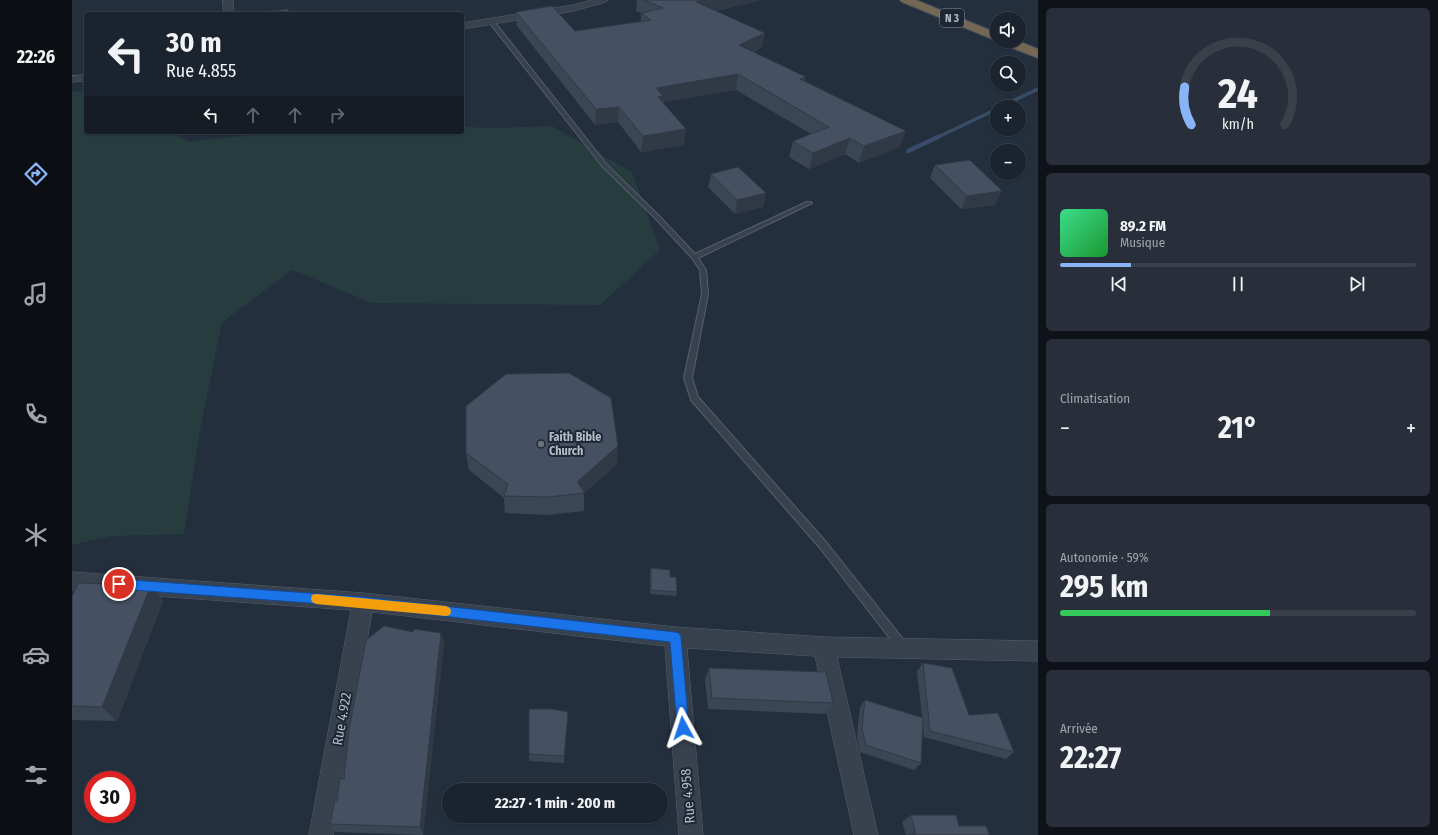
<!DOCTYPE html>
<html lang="fr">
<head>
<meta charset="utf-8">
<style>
  body { margin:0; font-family:"Fira Sans Condensed",sans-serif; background:#282f3a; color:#f1f3f6; height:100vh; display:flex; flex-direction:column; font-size:15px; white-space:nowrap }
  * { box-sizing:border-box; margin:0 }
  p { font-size:13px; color:#a0a4aa }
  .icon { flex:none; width:22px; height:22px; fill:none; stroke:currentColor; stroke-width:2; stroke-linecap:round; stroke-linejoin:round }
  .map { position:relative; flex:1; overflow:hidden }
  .panel { display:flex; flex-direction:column; gap:8px; padding:8px; background:#0f1319; width:400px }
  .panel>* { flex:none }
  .top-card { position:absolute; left:12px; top:12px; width:380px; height:122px; border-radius:4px; box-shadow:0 1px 3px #0004,0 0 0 1px #39404a; background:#1b232e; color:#f1f3f6; overflow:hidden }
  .tools { position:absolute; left:918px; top:12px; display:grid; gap:8px }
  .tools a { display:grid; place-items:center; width:36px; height:36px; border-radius:50%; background:#1b232e; box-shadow:0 1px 3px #0004,0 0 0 1px #39404a; font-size:20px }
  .speed { position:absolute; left:12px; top:771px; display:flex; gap:8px; font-size:20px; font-weight:700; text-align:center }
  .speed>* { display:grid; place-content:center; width:52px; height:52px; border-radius:50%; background:#1b232e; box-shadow:0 1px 3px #0004,0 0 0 1px #39404a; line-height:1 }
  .speed .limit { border:6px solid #d22; background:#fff; color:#111 }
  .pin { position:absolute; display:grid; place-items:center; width:34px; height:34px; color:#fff; margin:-17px; border:2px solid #fff; border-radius:50%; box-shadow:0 1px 4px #0007 }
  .me { position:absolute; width:44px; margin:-22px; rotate:355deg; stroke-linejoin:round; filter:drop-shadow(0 0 3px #0008) }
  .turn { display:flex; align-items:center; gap:14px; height:84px; padding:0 16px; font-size:18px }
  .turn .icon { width:52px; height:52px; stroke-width:2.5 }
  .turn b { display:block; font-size:28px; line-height:34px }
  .lanes { display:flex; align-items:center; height:38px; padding:0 16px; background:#0003; justify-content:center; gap:20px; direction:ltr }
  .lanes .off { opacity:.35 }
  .big { font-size:30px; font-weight:700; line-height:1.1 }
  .panel .widget { flex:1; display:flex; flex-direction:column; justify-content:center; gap:6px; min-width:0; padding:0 14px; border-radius:6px; background:#282f3a }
  .panel .dial { align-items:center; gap:0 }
  .dial svg { height:104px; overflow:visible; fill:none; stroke:#39404a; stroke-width:7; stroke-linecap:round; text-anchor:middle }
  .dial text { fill:#f1f3f6; stroke:none }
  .song { display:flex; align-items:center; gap:12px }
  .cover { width:48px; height:48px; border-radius:6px; background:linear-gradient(135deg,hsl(150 70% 55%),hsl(130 70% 35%)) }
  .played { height:4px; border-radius:2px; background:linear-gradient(90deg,#8ab4f8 20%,#39404a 20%) }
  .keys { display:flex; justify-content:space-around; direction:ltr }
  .heat { display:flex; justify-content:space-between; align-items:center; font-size:22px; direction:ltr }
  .charge { height:6px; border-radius:3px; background:linear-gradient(90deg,#34c759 59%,#39404a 0) }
  .trip { position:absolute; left:370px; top:783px; width:226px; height:40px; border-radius:20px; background:#1b232e; box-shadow:0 1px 3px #0004,0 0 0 1px #39404a; font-weight:700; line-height:40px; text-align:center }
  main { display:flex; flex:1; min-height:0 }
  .tabs { display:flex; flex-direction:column; width:72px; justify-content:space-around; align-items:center; background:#0b0e12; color:#a0a4aa }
  .tabs .icon { width:28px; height:28px }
  .tabs .active { color:#8ab4f8 }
  .tabs b { font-size:18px; color:#f1f3f6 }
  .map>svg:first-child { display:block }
  .green { fill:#263c3f }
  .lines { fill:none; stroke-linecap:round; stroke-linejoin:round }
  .stream-far1 { stroke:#394c67; stroke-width:3.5 }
  .stream { stroke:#394c67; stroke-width:4.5 }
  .lane-casing { stroke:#565f6c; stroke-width:2 }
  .street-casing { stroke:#565f6c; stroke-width:1 }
  .highway-casing { stroke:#434c59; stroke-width:2 }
  .lane { fill:#38414e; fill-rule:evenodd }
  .street { fill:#38414e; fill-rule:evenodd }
  .highway { fill:#746855; fill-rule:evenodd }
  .wall { fill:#3b4654 }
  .shaded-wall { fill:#303945 }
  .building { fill:#455162; stroke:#303945 }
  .route { fill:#1a73e8; stroke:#114b97 }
  .slow { fill:#f59e0b }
  .worship-dot { fill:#6b7280; stroke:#1d2633; stroke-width:1.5 }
  .labels { text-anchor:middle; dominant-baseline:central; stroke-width:4; stroke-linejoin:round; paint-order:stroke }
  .shield { fill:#1d2633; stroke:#878f9c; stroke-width:1 }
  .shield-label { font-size:11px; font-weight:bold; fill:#b4bcc9 }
  .poi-label { font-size:12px; font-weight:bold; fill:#b4bcc9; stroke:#1d2633; text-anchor:start }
  .near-street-label { font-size:14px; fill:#b4bcc9; stroke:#1d2633 }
</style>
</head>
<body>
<main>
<nav class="tabs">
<b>22:26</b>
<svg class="icon active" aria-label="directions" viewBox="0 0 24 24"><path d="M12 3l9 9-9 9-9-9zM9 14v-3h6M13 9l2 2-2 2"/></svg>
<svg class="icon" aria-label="music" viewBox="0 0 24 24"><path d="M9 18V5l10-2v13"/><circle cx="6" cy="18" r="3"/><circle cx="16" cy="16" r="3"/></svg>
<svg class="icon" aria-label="phone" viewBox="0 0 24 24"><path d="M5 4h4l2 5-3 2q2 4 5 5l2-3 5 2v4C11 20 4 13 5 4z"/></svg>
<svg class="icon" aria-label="climate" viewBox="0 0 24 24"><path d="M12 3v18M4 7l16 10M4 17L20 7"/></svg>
<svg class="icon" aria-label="car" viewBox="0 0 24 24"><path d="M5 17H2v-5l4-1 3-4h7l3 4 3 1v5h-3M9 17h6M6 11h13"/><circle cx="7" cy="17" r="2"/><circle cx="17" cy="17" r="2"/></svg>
<svg class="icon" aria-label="filters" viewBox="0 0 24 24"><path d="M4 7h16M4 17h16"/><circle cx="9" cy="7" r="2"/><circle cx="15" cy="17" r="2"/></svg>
</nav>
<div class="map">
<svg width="966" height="835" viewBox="0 0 966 835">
  <rect width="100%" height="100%" fill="#242f3e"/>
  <polygon class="green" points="0,91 14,92 14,132 99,132 117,142 207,132 390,132 390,127 425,128 480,126 560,172 588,250 528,305 300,303 220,270 150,322 128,430 112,534 39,536 0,545"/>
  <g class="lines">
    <g class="stream-far1">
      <polyline points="928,107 966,89"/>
      <polyline points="864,138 925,109"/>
    </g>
    <polyline class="stream" points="836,151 866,137"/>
    <defs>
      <polygon id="lane" points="417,20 421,20 535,165 587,216 623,254 735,202 739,202 740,203 626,258 634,270 636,294 620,378 626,397 754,542 835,644 836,647 835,650 831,652 827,650 748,548 619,400 612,378 630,294 628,270 620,258 583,218 531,167 417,22"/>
      <g id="street">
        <polygon points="151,0 161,0 162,14 152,14"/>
        <polygon points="521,0 536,0 534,2 502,11 390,29 390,23 501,5"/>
        <polygon points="14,75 14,81 0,82 0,76"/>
        <polygon points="0,572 291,593 603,627 752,637 966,641 966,661 765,657 806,835 782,835 743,656 615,648 631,835 607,835 593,646 300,612 261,835 237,835 279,610 0,590"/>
      </g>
      <g id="highway">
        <polygon points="828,0 844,0 925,33 925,41 830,2"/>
        <polygon points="929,41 946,41 966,49 966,58 930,44"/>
      </g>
    </defs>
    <use href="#lane" class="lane-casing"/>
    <use href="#street" class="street-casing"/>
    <use href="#highway" class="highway-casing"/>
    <use href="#lane" class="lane"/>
    <use href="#street" class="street"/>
    <use href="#highway" class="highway"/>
  </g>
  <g class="wall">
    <polygon points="565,0 690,0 644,11 693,33 690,47 682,52 733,81 828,147 787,163 773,154 737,169 717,157 721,141 739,134 664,90 591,102 612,145 569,152 546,122 523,125 445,26 444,12 503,31 569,22 569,13 564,11"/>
    <polygon points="863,165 923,205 889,209 858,178"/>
    <polygon points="639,174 694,193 691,207 663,214 636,187"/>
    <polygon points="394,453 545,464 512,493 512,511 476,515 433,513 432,498 397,470"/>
    <polygon points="579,568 598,577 605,592 604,596 578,594 578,572"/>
    <polygon points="79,585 91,601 45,721 0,720 0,597"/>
    <polygon points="341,632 369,633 372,643 351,835 263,832 258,824 272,779"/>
    <polygon points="851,663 897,715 942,752 934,759 852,737 851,728 849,763 842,770 788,752 785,736 788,707 793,700 850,718 845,671"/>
    <polygon points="637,668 761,703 754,714 636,709 633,679"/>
    <polygon points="496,712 492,763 457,761 457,754"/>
    <polygon points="839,815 887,826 917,835 834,835 830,822"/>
  </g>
  <g class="shaded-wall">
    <polygon points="632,0 690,0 623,16 624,2"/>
    <polygon points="693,33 690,47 665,59 667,45"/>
    <polygon points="666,74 664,90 590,102 589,112 584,88"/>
    <polygon points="734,77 730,92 728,79"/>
    <polygon points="547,107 546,122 523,125 524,109"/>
    <polygon points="614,129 612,145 569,152 571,136"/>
    <polygon points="834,131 828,147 787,163 792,146"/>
    <polygon points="778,138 773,154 737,169 741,153"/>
    <polygon points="930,191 923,205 889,209 895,196"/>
    <polygon points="694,193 691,207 663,214 665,200"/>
    <polygon points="546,446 545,464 512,494 505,482"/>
    <polygon points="79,585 91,601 45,721 30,707"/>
    <polygon points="369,633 372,643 351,835 348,827"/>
    <polygon points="496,712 496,719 492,763 492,756"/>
  </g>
  <g class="building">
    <polygon points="572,0 632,0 624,2 693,33 667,45 734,77 728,79 834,131 792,146 778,138 741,153 721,141 757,127 666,74 584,88 591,96 586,97 614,129 571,136 547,107 524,109 444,12 480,6 503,31 579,20 569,13 591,8"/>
    <polygon points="216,9 217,14 176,14"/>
    <polygon points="898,160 930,191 895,196 863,165"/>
    <polygon points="666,167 694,193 665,200 639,174"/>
    <polygon points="497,373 539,398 546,446 505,482 513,493 476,497 432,496 436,484 394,453 394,406 434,374"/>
    <polygon points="579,568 598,570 598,577 604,577 605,592 579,590"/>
    <polygon points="6,583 79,585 30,707 0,706 0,597"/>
    <polygon points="312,626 341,632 342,629 369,633 348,827 258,824 263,800 265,801 268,778 272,779 277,730 294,640"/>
    <polygon points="851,663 880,668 897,715 926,713 942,752 858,731"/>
    <polygon points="637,668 754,672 761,703 640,698"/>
    <polygon points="793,700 851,718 849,763 794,745 790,729"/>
    <polygon points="457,709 480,709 496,712 492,756 457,754"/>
    <polygon points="839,815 884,815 887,826 914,826 917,835 837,835 836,834 844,834"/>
  </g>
  <polygon class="route" points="47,579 291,597 603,632 607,633 609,637 617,728 615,733 611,735 606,733 605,728 598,642 291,607 47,589 43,587 42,584 43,580"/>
  <polygon class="slow" points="244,594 374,606 378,608 379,611 378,615 374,616 244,604 240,602 239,599 240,595"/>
  <circle class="worship-dot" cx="469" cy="444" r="4"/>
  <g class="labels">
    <rect class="shield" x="868" y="9" width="24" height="18" rx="3"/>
    <g class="shield-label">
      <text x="880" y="18">N 3</text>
    </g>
    <g class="poi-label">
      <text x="477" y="437">Faith Bible<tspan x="477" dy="14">Church</tspan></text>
    </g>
    <g class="near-street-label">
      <text transform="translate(270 719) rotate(-80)">Rue 4.922</text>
      <text transform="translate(616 796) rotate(-95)">Rue 4.958</text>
    </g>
  </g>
</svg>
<div class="tools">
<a><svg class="icon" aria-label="sound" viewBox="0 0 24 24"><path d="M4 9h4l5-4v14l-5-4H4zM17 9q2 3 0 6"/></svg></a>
<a><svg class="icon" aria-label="search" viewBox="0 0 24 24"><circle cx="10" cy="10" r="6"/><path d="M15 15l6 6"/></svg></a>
<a>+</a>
<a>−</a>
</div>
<div class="speed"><div class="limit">30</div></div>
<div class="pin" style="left:47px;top:584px;background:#d93025"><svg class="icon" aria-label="arrive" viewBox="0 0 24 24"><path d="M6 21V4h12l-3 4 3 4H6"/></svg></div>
<svg class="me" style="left:611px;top:728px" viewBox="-20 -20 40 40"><path d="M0-17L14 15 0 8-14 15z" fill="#1a73e8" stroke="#fff" stroke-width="4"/></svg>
<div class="trip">22:27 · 1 min · 200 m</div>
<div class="top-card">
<div class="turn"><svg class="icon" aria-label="left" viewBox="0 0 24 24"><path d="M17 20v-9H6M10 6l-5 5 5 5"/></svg><div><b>30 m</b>Rue 4.855</div></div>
<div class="lanes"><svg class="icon" aria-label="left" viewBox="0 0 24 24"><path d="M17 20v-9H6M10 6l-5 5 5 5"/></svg><svg class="icon off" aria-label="ahead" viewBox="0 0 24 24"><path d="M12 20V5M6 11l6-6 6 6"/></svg><svg class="icon off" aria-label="ahead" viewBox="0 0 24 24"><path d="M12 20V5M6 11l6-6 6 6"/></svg><svg class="icon off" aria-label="right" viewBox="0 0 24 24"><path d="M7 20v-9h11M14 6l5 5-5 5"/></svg></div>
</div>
</div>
<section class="panel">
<div class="widget dial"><svg viewBox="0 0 100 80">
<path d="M14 69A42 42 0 1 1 86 69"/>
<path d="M14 69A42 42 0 0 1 9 40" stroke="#8ab4f8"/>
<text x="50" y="56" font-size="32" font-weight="700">24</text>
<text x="50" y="72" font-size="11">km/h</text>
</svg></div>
<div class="widget">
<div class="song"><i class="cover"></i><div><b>89.2 FM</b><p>Musique</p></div></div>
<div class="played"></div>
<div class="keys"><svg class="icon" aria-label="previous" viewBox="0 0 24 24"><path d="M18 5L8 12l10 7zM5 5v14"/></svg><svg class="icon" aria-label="pause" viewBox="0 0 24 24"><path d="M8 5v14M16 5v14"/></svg><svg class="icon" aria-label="next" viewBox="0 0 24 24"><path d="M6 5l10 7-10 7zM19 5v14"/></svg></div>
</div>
<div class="widget"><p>Climatisation</p>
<div class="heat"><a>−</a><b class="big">21°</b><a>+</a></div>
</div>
<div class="widget"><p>Autonomie · 59%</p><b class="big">295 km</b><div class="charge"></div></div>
<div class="widget"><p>Arrivée</p><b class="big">22:27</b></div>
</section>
</main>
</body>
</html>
